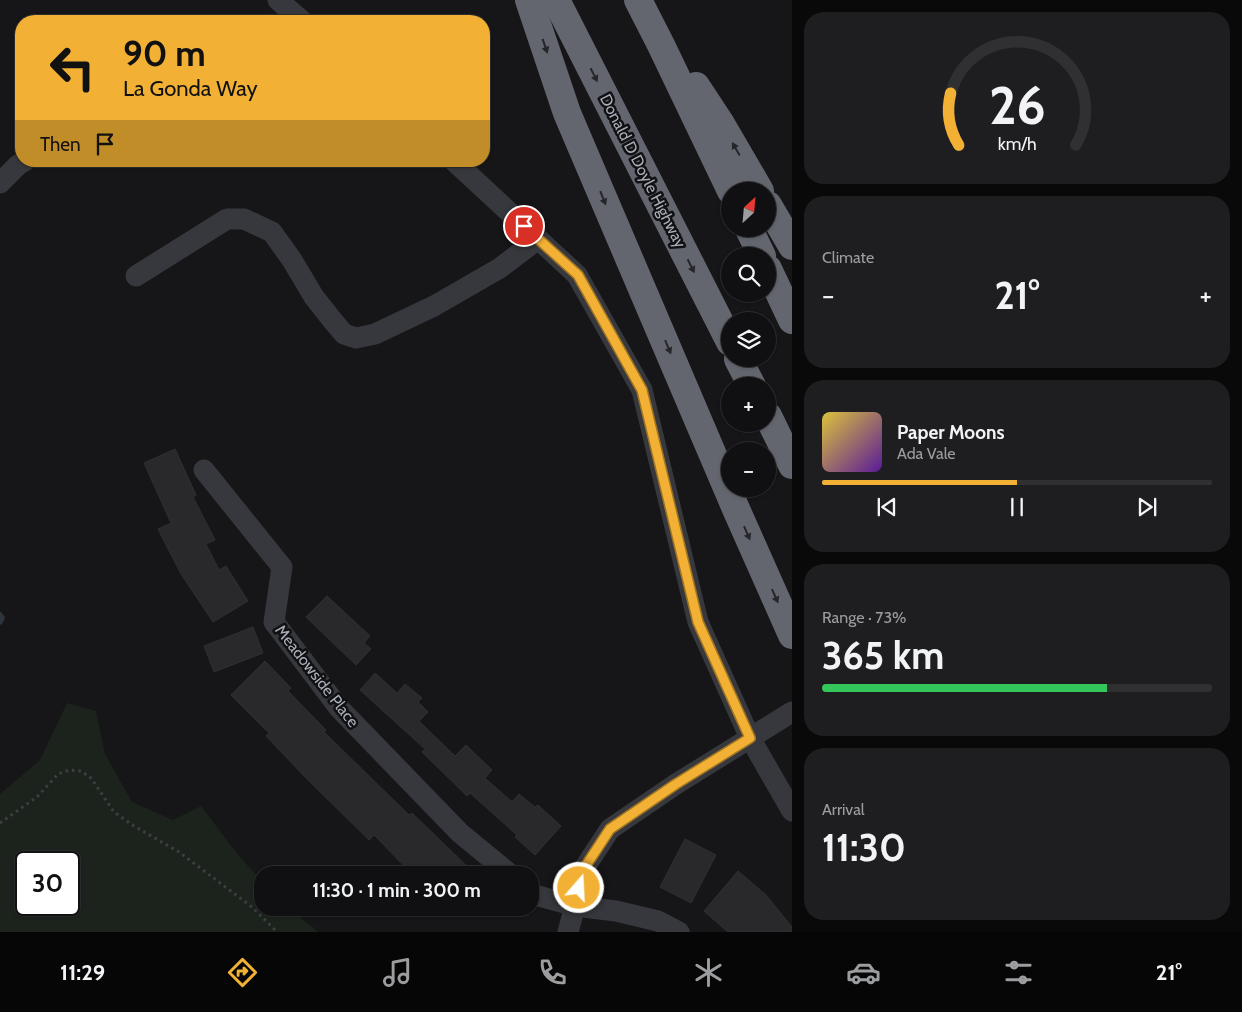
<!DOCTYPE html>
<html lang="en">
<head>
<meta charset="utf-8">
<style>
  body { margin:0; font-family:Cabin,sans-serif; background:#1e1e20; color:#f1f3f6; height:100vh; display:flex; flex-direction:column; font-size:19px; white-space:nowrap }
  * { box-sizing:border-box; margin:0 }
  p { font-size:16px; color:#9c9d9f }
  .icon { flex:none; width:28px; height:28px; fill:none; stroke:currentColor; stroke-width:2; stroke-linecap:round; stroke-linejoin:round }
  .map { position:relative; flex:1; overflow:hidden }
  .panel { display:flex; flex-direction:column; gap:12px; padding:12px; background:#09090a; width:450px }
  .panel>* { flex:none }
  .guide { position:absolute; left:15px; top:15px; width:475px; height:152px; border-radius:20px; box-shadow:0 1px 4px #0004,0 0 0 1px #303032; background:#f2b134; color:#111; overflow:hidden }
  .needle { width:32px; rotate:26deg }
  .buttons { position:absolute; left:721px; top:182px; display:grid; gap:10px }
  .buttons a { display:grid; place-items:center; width:55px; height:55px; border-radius:50%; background:#101012; box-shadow:0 1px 4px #0004,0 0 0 1px #303032; font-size:25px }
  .speed { position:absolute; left:15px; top:851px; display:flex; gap:10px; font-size:25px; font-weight:700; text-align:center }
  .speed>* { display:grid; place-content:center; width:65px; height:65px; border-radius:50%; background:#101012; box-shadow:0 1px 4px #0004,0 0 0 1px #303032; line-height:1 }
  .speed .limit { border:2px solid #111; border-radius:8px; background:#fff; color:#111 }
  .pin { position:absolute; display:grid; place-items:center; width:42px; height:42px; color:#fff; margin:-21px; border:2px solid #fff; border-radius:50%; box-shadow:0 1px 5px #0007 }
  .me { position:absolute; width:55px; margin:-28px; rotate:19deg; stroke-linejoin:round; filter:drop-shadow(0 0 4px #0008) }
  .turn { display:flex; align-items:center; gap:18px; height:105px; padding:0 25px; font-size:22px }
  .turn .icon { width:65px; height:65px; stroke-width:2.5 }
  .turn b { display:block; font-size:35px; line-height:42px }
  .then { display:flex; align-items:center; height:48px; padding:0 25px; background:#0003; gap:10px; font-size:19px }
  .big { font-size:38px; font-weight:700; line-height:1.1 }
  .panel .tile { flex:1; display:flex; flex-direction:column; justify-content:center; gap:8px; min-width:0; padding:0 18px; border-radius:20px; background:#1e1e20 }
  .panel .dial { align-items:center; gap:0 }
  .dial svg { height:130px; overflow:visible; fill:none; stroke:#303032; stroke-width:7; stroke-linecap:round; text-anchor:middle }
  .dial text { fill:#f1f3f6; stroke:none }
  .song { display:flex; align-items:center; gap:15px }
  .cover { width:60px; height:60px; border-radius:8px; background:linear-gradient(135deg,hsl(50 70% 55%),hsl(270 70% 35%)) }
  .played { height:5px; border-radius:2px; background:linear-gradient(90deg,#f2b134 50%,#303032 50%) }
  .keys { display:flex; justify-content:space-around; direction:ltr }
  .heat { display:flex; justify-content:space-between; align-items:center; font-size:28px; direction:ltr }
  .charge { height:8px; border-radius:4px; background:linear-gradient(90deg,#34c759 73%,#303032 0) }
  .trip { position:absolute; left:254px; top:866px; width:285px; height:50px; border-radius:20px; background:#101012; box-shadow:0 1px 4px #0004,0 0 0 1px #303032; font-weight:700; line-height:50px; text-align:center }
  .dock { display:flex; height:80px; justify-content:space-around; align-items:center; background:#060607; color:#9c9d9f }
  .dock .icon { width:35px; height:35px }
  .dock .active { color:#f2b134 }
  .dock b { font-size:22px; color:#f1f3f6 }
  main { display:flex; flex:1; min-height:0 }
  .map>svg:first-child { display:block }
  .green { fill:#1c231d; fill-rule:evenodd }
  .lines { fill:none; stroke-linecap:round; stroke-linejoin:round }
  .stream { stroke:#2c353c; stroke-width:5.5 }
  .building { fill:#29292c; stroke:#303034 }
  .path { stroke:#3d3f44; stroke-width:3; stroke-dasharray:2.5 4; stroke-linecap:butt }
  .minor { stroke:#37383d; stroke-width:21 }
  .highway { stroke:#63666e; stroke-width:28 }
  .oneway { fill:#26262a }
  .route-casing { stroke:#9d7322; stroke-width:12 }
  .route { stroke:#f2b134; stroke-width:9 }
  .labels { text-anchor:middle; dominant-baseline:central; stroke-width:5; stroke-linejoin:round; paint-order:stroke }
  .street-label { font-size:16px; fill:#a8adb8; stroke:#111113 }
</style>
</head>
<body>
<main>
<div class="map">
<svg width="792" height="932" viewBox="0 0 792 932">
  <rect width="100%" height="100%" fill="#161618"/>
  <path class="green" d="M67 703 96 711 105 754 132 802 173 820 201 806 238 855 262 881V908H300L301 918 318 932H0V794L40 760ZM69 862V905H26V862Z"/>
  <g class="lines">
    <polyline class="stream" points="0,615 2,618 0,622"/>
  </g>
  <g class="building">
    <polygon points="175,449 196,495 193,497 215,540 206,544 219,570 226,566 248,601 213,622 181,574 158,529 171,523 144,463"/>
    <polygon points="327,596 370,636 364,643 371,649 356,665 306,617"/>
    <polygon points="253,627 263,653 214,672 204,646"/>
    <polygon points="265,661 291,688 288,691 326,730 324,732 409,815 412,813 476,875 413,875 374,835 369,840 304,776 266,736 269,733 231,695"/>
    <polygon points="375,673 397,693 405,684 422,698 418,702 428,712 419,721 455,756 466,745 492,770 485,778 512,802 519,794 535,807 538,805 561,826 535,855 515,837 517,835 470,793 467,796 422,752 425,749 360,690"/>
    <polygon points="685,839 716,855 691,903 660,887"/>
    <polygon points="738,871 766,895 792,927 792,932 728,932 704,911"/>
  </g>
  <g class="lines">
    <polyline class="path" points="0,823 37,797 58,774 69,770 81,771 91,778 114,812 134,826 179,852 252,907 277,932"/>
    <g class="minor">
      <polyline points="278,0 302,21"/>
      <polyline points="454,161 577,275 642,390 698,622 750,738 792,811"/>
      <polyline points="0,183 18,165 25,161"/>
      <polyline points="136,276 227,219 244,219 272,232 292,260 314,297 333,321 344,334 356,338 375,334 434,306 500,268 538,239"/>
      <polyline points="204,470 282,567 274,622 339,708 460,833 511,875"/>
      <polyline points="530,890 535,895 575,906 583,870 610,829 676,784 792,712"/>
      <polyline points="568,932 575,906 616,911 658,921 679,932"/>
    </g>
    <g class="highway">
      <polyline points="529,0 567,113 736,509 792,635"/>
      <polyline points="556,0 730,342"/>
      <polyline points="638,0 661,45 731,191"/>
      <polyline points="696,86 721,124 760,191"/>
      <polyline points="768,205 792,246"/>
      <polyline points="749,229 762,256"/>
      <polyline points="768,269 792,320"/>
      <polyline points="738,359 752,386"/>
      <polyline points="768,416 792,465"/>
    </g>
  </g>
  <defs><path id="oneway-solid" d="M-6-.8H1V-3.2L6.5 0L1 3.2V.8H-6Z" transform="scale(1.25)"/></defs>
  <g class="oneway">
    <use href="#oneway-solid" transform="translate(545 46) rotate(71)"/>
    <use href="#oneway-solid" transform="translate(594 75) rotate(63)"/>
    <use href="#oneway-solid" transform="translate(736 149) rotate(-120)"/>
    <use href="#oneway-solid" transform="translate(603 198) rotate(68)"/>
    <use href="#oneway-solid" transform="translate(691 266) rotate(63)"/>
    <use href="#oneway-solid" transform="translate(668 347) rotate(67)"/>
    <use href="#oneway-solid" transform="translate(747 533) rotate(66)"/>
    <use href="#oneway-solid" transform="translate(775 596) rotate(66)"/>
  </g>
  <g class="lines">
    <defs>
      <polyline id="route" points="524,226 578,275 642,390 698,622 750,738 676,784 610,829 583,870 579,888"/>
    </defs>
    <use href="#route" class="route-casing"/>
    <use href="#route" class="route"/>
  </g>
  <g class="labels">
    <g class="street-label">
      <text transform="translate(643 171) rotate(63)">Donald D Doyle Highway</text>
      <text transform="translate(317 676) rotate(52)">Meadowside Place</text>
    </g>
  </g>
</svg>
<div class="buttons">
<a><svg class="needle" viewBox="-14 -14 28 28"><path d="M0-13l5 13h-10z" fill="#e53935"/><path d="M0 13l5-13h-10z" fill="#9c9d9f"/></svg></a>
<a><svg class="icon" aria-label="search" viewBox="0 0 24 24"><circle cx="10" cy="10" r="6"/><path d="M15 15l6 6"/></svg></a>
<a><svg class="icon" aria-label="layers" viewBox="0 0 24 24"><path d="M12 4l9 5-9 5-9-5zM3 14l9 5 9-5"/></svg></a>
<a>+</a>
<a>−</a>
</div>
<div class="speed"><div class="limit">30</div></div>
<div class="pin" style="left:524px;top:226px;background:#d93025"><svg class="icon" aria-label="arrive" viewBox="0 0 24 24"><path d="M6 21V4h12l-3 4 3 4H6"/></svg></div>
<svg class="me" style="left:579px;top:888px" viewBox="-20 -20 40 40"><circle r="17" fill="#f2b134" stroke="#fff" stroke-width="3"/><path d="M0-11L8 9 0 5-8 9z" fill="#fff"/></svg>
<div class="trip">11:30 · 1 min · 300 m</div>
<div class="guide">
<div class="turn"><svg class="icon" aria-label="left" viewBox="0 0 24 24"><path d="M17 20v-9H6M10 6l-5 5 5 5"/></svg><div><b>90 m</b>La Gonda Way</div></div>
<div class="then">Then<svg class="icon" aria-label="arrive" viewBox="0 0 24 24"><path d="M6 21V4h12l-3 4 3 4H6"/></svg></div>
</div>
</div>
<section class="panel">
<div class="tile dial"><svg viewBox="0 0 100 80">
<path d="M14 69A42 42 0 1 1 86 69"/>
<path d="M14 69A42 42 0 0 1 9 37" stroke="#f2b134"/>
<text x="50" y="56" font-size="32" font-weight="700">26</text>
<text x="50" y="72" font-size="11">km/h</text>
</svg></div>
<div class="tile"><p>Climate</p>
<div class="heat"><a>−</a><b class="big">21°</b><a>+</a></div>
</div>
<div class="tile">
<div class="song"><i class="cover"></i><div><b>Paper Moons</b><p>Ada Vale</p></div></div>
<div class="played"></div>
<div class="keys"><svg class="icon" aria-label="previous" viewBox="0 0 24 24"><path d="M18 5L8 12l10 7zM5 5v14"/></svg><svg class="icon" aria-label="pause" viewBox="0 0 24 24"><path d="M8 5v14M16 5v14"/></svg><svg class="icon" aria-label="next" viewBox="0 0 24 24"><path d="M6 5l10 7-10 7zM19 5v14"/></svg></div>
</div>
<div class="tile"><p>Range · 73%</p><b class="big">365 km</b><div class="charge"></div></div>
<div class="tile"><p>Arrival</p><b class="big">11:30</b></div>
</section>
</main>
<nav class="dock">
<b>11:29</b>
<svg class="icon active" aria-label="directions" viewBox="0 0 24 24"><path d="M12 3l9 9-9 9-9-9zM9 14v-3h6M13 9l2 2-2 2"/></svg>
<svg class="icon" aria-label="music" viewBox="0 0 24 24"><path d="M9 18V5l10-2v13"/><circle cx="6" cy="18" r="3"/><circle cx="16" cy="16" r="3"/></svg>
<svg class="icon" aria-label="phone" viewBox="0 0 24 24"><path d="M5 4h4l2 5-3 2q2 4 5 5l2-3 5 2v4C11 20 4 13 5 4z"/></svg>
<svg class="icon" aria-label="climate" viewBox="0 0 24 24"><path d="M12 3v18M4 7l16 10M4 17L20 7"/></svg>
<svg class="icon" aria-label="car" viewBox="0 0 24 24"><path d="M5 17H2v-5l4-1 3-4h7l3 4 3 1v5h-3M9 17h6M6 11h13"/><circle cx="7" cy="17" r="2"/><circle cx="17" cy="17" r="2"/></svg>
<svg class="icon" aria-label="filters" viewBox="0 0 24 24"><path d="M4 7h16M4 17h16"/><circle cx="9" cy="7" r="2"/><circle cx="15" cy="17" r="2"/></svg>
<b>21°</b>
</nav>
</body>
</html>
